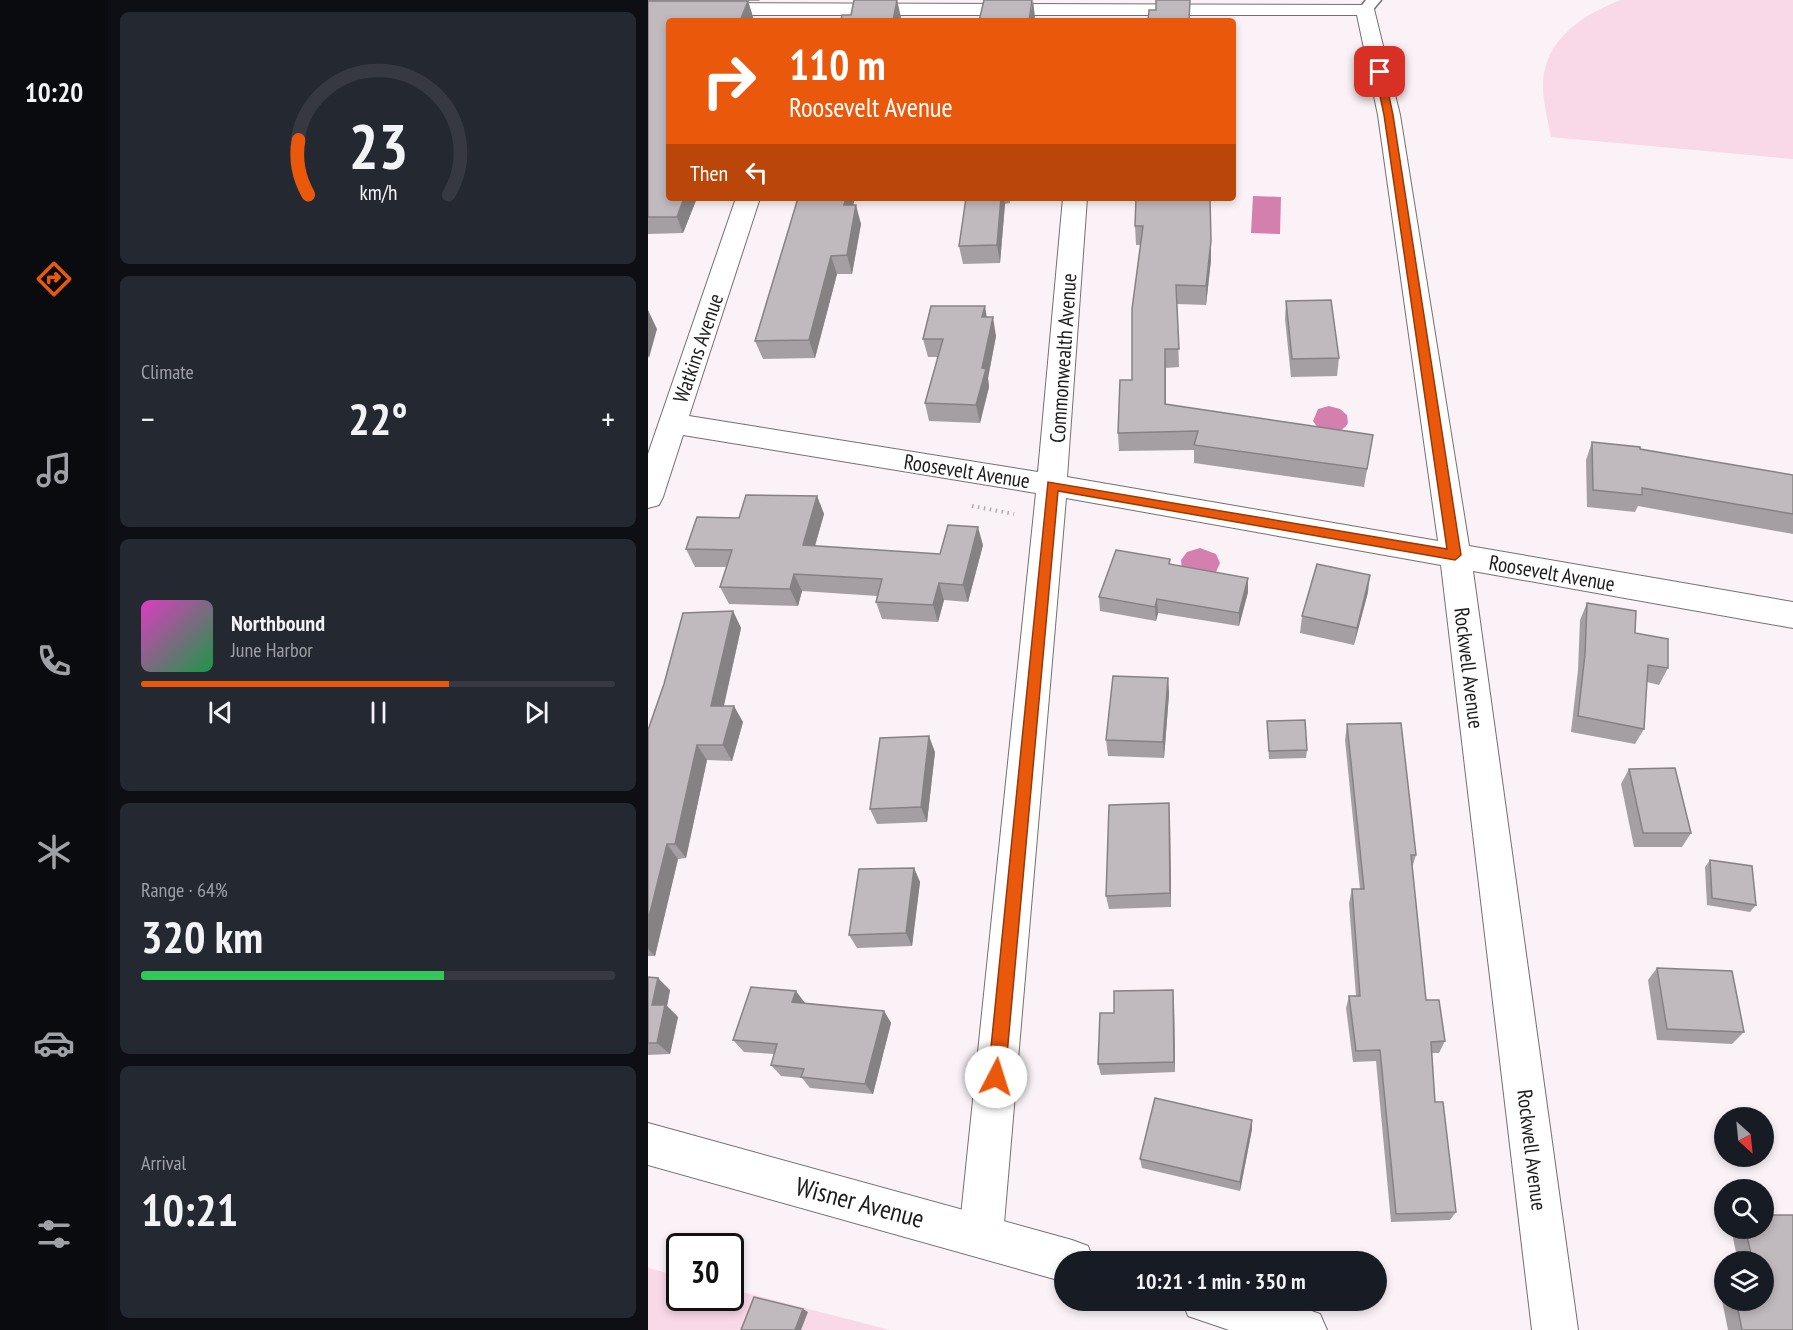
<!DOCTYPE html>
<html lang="en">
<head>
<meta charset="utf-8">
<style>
  body { margin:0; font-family:"PT Sans Narrow",sans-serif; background:#242831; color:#f1f3f6; height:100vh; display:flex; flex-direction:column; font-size:22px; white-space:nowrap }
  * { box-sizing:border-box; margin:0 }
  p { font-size:20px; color:#9ea1a6 }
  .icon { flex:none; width:33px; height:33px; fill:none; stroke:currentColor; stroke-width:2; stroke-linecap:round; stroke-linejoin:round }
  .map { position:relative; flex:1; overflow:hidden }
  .sheet { display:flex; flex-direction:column; gap:12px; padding:12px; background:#0d0f14; width:540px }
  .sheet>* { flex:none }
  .banner { position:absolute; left:18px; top:18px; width:570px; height:183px; border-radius:6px; box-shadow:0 3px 9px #0003; background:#ea580c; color:#fff; overflow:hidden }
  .needle { width:39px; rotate:153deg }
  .fabs { position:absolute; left:1066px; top:1107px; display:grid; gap:12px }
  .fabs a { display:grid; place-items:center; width:60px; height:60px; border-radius:50%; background:#171b24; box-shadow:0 3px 9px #0003; font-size:30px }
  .speed { position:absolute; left:18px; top:1233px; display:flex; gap:12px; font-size:30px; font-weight:700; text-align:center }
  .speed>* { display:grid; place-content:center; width:78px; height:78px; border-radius:50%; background:#171b24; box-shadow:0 3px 9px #0003; line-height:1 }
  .speed .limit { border:3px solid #111; border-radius:9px; background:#fff; color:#111 }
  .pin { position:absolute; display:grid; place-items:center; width:51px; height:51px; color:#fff; margin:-26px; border-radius:12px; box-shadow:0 3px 9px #0006 }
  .me { position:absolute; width:66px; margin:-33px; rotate:5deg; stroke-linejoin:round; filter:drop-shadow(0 0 4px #0008) }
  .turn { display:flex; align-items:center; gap:21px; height:126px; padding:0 24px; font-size:27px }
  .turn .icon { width:78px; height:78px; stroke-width:2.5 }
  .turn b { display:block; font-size:42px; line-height:51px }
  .then { display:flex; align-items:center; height:57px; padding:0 24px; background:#0003; gap:12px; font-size:22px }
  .big { font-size:45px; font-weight:600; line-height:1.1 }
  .sheet .widget { flex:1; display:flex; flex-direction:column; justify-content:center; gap:9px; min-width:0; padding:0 21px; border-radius:9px; background:#242831 }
  .sheet .dial { align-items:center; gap:0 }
  .dial svg { height:156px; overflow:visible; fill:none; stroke:#363941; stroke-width:7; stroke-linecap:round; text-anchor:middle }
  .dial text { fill:#f1f3f6; stroke:none }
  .song { display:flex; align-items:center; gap:18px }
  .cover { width:72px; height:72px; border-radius:9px; background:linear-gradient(135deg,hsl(310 70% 55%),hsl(140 70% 35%)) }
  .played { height:6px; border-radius:3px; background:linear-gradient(90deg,#ea580c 65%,#363941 65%) }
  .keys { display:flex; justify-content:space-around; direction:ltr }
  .heat { display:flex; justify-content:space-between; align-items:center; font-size:33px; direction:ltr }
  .charge { height:9px; border-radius:4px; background:linear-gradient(90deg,#34c759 64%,#363941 0) }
  .trip { position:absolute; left:406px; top:1251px; width:333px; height:60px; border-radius:30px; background:#171b24; box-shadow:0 3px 9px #0003; font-weight:600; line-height:60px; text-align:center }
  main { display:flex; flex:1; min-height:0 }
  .tabs { display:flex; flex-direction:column; width:108px; justify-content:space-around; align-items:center; background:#090b0e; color:#9ea1a6 }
  .tabs .icon { width:42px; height:42px }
  .tabs .active { color:#ea580c }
  .tabs b { font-size:27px; color:#f1f3f6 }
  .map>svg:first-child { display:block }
  .green { fill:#f9d8e8 }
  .water { fill:#d47fad }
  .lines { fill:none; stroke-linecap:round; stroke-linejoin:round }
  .service-casing { stroke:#756f72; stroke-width:3 }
  .minor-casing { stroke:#756f72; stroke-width:2 }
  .tertiary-casing { stroke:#756f72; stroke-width:2 }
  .path { stroke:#b0aaad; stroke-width:4; stroke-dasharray:1.5 4.5; stroke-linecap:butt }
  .service { fill:#fff; fill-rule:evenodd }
  .minor { fill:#fff; fill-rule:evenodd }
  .tertiary { fill:#fff; fill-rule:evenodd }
  .wall { fill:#a59fa3 }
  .shaded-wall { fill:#868284 }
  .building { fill:#c0b9bd; stroke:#868284; stroke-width:1.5 }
  .route { fill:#ea580c; stroke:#983908; stroke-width:1.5 }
  .labels { text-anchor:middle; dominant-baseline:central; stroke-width:4.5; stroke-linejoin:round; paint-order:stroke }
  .street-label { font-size:21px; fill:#1d1b1c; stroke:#fff }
  .near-street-label { font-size:26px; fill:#1d1b1c; stroke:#fff }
</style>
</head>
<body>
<main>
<nav class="tabs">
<b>10:20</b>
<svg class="icon active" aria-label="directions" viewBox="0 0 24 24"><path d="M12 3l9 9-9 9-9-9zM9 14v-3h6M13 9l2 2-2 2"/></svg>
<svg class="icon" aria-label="music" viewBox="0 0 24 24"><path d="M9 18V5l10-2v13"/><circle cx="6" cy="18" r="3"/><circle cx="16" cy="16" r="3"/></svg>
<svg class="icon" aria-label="phone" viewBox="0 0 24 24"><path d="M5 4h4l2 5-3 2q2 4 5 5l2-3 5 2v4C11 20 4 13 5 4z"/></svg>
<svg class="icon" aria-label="climate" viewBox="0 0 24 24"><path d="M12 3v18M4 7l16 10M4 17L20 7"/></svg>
<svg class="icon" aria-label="car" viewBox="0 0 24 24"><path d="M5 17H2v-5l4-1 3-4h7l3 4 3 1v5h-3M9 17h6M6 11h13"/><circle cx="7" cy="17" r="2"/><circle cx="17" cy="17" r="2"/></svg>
<svg class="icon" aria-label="filters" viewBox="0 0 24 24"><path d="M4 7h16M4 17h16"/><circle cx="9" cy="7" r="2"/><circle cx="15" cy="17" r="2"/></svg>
</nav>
<section class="sheet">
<div class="widget dial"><svg viewBox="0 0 100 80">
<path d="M14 69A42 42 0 1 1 86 69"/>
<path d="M14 69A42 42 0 0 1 9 41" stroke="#ea580c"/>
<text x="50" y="56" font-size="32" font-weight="700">23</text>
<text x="50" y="72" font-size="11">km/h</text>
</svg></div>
<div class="widget"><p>Climate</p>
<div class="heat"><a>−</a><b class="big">22°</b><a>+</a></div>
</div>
<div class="widget">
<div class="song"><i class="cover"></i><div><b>Northbound</b><p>June Harbor</p></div></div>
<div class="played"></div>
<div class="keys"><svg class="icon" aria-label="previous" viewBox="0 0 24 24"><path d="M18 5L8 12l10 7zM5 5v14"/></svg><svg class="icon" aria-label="pause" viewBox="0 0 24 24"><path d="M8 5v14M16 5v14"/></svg><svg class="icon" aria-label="next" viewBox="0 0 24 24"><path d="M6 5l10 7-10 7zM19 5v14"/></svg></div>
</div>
<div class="widget"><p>Range · 64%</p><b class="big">320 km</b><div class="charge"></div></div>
<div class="widget"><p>Arrival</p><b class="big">10:21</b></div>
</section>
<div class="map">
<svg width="1145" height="1330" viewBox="0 0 1145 1330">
  <rect width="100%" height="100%" fill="#faf2f6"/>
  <g class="green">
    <path d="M973 0H1145V159L903 137C900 120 894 99 895 82 898 38 936 14 973 0Z"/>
    <polygon points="0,1268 31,1276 32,1298 82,1298 83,1289 242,1330 0,1330"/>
  </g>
  <g class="water">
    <polygon points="605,196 633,197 632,234 603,233"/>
    <path d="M681 406 692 409 699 415 700 423C693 435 682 431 670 428L665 421 670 409Z"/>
    <polygon points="552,548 568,554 572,563 568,572 534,570 533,560 539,552"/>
  </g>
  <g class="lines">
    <defs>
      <polygon id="service" points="718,0 733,0 723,12 718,13 711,9"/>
      <polygon id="minor" points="0,3 725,5 752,115 821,546 1145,602 1145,628 825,571 930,1330 884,1330 793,565 418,498 355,1235 348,1250 333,1257 318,1250 311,1235 388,493 35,435 15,497 11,505 0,508 0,454 88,198 112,198 41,416 390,472 415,198 439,198 419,477 790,541 730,115 709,15 0,15"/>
      <g id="tertiary">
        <polygon points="0,1123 424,1240 440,1246 446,1262 417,1262 417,1282 0,1165"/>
        <polygon points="534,1300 633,1300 672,1314 679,1330 581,1330 540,1316"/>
      </g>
    </defs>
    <use href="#service" class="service-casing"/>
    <use href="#minor" class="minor-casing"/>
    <use href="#tertiary" class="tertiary-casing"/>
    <polyline class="path" points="324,506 366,514"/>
    <use href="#service" class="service"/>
    <use href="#minor" class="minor"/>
    <use href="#tertiary" class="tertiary"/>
  </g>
  <g class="wall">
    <polygon points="0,0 112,0 111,1 100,1 105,17 104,21 21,21 21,198 49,198 35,233 0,234"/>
    <polygon points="318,198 362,198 362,203 357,204 352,263 315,264 311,246"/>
    <polygon points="488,198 563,260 558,305 529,304 531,367 518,368 518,404 722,453 716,487 546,463 546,450 471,451 470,433 484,380 493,245 488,245 487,226"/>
    <polygon points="206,205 213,224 204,274 189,274 167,358 115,359 107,341"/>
    <polygon points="638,301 691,358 689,376 643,377 637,319"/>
    <polygon points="339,317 348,336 340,378 341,387 332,423 281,421 277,403 290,357 280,357 275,339"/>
    <polygon points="944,442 1145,475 1145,534 990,506 987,512 939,507 938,460"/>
    <polygon points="169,496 176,514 167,546 292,554 335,545 320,602 296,600 290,622 234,619 228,602 229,596 154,591 150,606 81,604 72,587 78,567 47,567 38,549 91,518"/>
    <polygon points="522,564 600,578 600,592 591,626 510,613 508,621 452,611 451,597"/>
    <polygon points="720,592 706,645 652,633 654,616"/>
    <polygon points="939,603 987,633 1020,668 1011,685 999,682 996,729 987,744 923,732 930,670 932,620"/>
    <polygon points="85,611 93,628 76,706 95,722 84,761 59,760 38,858 30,859 7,956 0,956 0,730 16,684"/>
    <polygon points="520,678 521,694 516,758 460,756 458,740"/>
    <polygon points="619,721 659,750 658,758 621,759"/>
    <polygon points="699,724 768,855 764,868 778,1000 797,1041 791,1053 784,1053 787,1102 808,1212 802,1220 743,1222 728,1061 705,1062 698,1008 701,996 708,996 701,903 704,889 712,889 697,740"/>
    <polygon points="287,752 279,822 229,824 222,809"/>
    <polygon points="981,769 1043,833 1034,847 986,847 973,784"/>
    <polygon points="522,818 523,907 461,909 458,896"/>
    <polygon points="1062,860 1108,905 1102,912 1059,905 1057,867"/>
    <polygon points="266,868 272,882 264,946 209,948 201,935"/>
    <polygon points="1009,968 1096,1032 1084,1044 1009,1040 1000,980"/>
    <polygon points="0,977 22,990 19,1006 30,1017 22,1054 0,1055"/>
    <polygon points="526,1002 527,1072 453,1075 450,1064 466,1013"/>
    <polygon points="157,1003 236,1011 243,1023 225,1094 162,1088 154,1078 133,1076 123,1065 126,1054 96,1052 85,1040"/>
    <polygon points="604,1120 604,1129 592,1191 494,1168 492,1159"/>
    <polygon points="1083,1228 1116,1228 1145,1330 1080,1330 1068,1271 1077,1266 1077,1300 1116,1300 1116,1262 1090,1262"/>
  </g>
  <g class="shaded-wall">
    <polygon points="249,0 253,17 252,21 245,21"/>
    <polygon points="385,0 387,17 386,21 381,21"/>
    <polygon points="100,1 105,17 103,21 92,21"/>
    <polygon points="36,198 49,198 35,233 29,217"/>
    <polygon points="198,198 207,198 201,224 196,205"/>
    <polygon points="353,198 356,198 357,204 352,263 349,245"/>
    <polygon points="208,205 213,224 204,274 199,255"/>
    <polygon points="563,241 563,260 558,305 558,286"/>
    <polygon points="183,256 189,274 167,358 161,340"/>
    <polygon points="337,306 340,325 334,317"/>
    <polygon points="0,310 9,329 1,358 0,356"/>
    <polygon points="345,317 348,336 340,378 341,387 332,423 328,405 334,368"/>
    <polygon points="517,349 518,368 518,422 517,404"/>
    <polygon points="169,496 176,514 162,563 155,545"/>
    <polygon points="330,527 335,545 320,602 315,585"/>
    <polygon points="146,574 154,591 150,606 142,589"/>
    <polygon points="722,575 720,592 706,645 709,628"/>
    <polygon points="600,578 600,592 591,626 591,613"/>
    <polygon points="291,583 296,600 290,622 285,605"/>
    <polygon points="509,599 510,613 508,621 507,607"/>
    <polygon points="85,611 93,628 72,722 63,706"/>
    <polygon points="520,678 521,694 516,758 515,742"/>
    <polygon points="86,706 95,722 84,761 75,745"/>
    <polygon points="281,736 287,752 279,822 273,807"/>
    <polygon points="49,745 59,760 38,858 27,844"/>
    <polygon points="521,803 522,818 523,907 522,893"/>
    <polygon points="19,844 30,859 7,956 0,949 0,921"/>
    <polygon points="266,868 272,882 264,946 258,933"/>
    <polygon points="10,978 22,990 19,1006 30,1017 22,1054 9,1043 4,1005"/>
    <polygon points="525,990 526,1002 527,1072 526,1062"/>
    <polygon points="148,991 157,1003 154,1014 144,1002"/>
    <polygon points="236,1011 243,1023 225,1094 217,1084"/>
    <polygon points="604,1120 604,1129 592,1191 592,1182"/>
    <polygon points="155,1309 160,1312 153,1330 147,1330"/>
  </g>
  <g class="building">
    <polygon points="206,0 249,0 245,21 193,21 194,15 203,15"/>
    <polygon points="336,0 384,0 381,21 331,21"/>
    <polygon points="508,0 542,0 541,21 500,21 501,10 508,10"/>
    <polygon points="0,1 100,1 92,21 21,21 21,198 36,198 29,217 0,217"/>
    <polygon points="150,198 198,198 196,205 208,205 199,255 183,256 161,340 107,341"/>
    <polygon points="318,198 353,198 349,245 311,246"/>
    <polygon points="488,198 562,198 563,241 558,286 528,285 531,349 517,349 517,404 725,435 719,469 546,445 550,431 470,433 472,380 484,380 484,309 495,226 487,226"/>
    <polygon points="683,300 691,358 644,359 638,301"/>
    <polygon points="283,306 337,306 334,317 345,317 334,368 338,369 328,405 277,403 295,339 275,339"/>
    <polygon points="944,442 992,447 992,449 1145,475 1145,514 994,488 994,495 945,490"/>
    <polygon points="98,495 169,496 155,545 292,554 300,525 330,527 315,585 291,583 285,605 228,602 234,579 146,574 142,589 72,587 84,550 38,549 49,517 91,518"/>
    <polygon points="468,550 522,559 521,564 600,578 591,613 509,599 507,607 451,597"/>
    <polygon points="669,564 722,575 709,628 654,616"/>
    <polygon points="939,603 988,611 987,633 1020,639 1020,668 1000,665 996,729 930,716 937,654"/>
    <polygon points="85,611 63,706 86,706 75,745 49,745 27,844 19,844 0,921 0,730 16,684 35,613"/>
    <polygon points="465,676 520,678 515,742 458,740"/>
    <polygon points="657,720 659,750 621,751 619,721"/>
    <polygon points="753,723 768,855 763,855 778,1000 791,1000 797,1041 783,1042 787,1102 795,1102 808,1212 748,1214 732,1050 708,1051 701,996 712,996 704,889 716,889 699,724"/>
    <polygon points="281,736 273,807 222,809 232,738"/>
    <polygon points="1027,768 1043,833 995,833 981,769"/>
    <polygon points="521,803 522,893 458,896 461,805"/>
    <polygon points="1062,860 1104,866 1108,905 1064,898"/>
    <polygon points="266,868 258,933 201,935 211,869"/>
    <polygon points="1009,968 1084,971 1096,1032 1019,1029"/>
    <polygon points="0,977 10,978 4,1005 17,1005 9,1043 0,1043"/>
    <polygon points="103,987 148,991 144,1002 236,1011 217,1084 153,1077 156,1069 123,1065 129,1044 85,1040"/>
    <polygon points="525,990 526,1062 450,1064 452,1013 466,1013 466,991"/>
    <polygon points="507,1098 604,1120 592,1182 492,1159"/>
    <polygon points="1116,1215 1145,1215 1145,1330 1094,1330 1088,1300 1116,1300 1116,1262 1105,1262 1097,1228 1116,1228"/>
    <polygon points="106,1297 155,1309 147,1330 93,1330"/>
  </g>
  <polygon class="route" points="732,70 736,72 745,115 813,555 807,560 410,491 357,1077 354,1083 348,1085 342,1083 340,1077 400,482 799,549 736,115 727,72"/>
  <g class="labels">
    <g class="street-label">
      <text transform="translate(50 348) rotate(-71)">Watkins Avenue</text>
      <text transform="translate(415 358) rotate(-86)">Commonwealth Avenue</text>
      <text transform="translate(319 471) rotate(9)">Roosevelt Avenue</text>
      <text transform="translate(904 573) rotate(10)">Roosevelt Avenue</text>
      <text transform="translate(821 668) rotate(83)">Rockwell Avenue</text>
      <text transform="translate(884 1150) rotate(83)">Rockwell Avenue</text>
    </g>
    <g class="near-street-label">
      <text transform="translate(212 1202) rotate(15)">Wisner Avenue</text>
    </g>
  </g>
</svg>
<div class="fabs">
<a><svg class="needle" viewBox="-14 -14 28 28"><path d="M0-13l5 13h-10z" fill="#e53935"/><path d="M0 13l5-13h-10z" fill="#9ea1a6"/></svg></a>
<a><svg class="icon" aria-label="search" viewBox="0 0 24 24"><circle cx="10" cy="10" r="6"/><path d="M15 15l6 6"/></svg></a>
<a><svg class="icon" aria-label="layers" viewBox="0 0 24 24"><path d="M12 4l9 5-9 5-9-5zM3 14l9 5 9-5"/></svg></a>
</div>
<div class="speed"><div class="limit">30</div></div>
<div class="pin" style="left:732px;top:72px;background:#d93025"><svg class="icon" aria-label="arrive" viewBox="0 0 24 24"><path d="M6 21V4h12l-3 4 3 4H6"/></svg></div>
<svg class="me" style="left:348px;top:1077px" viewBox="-20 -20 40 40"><circle r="19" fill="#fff"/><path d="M0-13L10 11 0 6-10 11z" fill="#ea580c"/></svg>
<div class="trip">10:21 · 1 min · 350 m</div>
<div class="banner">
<div class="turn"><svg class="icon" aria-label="right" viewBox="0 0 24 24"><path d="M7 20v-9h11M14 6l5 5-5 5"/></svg><div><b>110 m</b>Roosevelt Avenue</div></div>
<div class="then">Then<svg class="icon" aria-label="left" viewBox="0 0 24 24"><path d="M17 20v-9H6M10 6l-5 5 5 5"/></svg></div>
</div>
</div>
</main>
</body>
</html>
